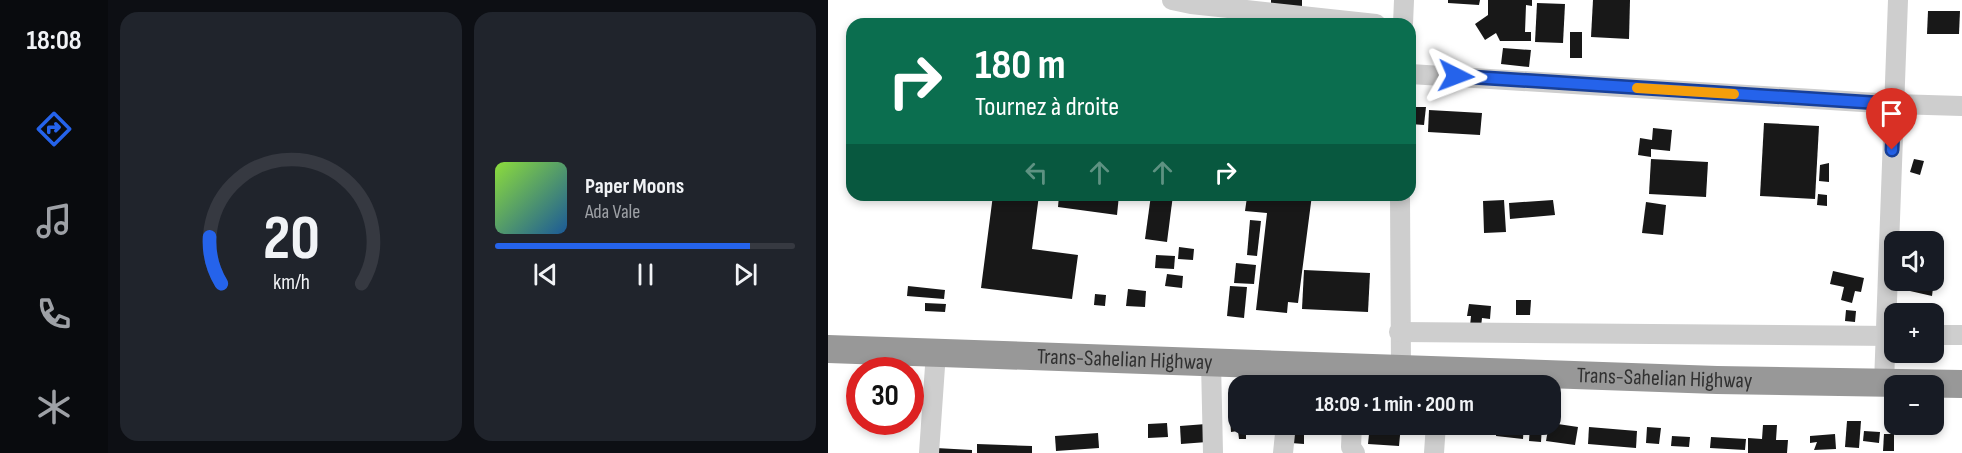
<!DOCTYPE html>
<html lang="fr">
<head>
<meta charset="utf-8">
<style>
  body { margin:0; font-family:"Sofia Sans Condensed",sans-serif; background:#20242c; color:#f1f3f6; height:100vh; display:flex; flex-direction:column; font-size:22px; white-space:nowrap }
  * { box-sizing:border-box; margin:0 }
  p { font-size:20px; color:#9ea1a6 }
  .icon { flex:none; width:33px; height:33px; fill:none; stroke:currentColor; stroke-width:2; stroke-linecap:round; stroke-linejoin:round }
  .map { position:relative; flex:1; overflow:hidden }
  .sheet { display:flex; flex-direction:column; gap:12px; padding:12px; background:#0d0f14; width:720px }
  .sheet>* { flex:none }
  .hud { position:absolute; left:18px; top:18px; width:570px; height:183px; border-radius:18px; box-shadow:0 3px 9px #0003; background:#0b6e4f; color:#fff; overflow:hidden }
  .tools { position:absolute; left:1056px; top:231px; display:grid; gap:12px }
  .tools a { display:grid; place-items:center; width:60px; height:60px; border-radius:12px; background:#171b24; box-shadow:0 3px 9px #0003; font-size:30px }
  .speed { position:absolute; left:18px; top:357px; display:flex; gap:12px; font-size:30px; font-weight:700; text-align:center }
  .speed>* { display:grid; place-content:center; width:78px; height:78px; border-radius:50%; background:#171b24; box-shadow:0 3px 9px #0003; line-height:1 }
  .speed .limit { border:9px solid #d22; background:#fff; color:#111 }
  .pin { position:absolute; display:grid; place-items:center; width:51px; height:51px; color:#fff; margin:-62px -26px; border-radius:50% 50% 50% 0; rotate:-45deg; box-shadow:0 0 6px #0007 }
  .pin .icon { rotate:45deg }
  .me { position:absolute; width:66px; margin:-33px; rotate:93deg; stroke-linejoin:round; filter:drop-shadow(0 0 4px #0008) }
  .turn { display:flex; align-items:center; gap:21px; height:126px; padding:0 30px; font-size:27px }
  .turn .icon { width:78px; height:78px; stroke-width:2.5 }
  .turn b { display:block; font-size:42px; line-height:51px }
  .lanes { display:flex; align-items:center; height:57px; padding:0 30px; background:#0003; justify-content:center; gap:30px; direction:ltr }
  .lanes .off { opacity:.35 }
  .sheet .tile { flex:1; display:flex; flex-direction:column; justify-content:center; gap:9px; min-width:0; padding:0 21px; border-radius:18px; background:#20242c }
  .sheet .dial { align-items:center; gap:0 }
  .dial svg { height:156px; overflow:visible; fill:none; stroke:#363941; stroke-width:7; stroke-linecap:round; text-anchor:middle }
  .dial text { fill:#f1f3f6; stroke:none }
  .song { display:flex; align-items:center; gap:18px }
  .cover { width:72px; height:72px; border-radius:9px; background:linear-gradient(135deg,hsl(90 70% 55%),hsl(210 70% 35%)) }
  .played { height:6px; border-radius:3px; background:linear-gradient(90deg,#2563eb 85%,#363941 85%) }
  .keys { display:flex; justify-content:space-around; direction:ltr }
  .sheet .tiles { flex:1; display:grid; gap:12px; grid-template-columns:repeat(2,1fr) }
  .trip { position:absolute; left:400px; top:375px; width:333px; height:60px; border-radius:18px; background:#171b24; box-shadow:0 3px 9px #0003; font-weight:700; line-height:60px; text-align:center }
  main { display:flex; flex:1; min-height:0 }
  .tabs { display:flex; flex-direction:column; width:108px; justify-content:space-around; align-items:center; background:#090b0e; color:#9ea1a6 }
  .tabs .icon { width:42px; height:42px }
  .tabs .active { color:#2563eb }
  .tabs b { font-size:27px; color:#f1f3f6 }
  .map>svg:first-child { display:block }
  .building { fill:#181818 }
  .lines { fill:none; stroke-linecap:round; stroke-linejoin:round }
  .minor { stroke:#cecece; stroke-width:20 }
  .highway { stroke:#989898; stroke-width:28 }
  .route-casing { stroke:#184099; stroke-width:15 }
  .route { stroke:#2563eb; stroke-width:10 }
  .slow { stroke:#f59e0b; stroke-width:10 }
  .labels { text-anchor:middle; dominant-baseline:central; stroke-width:6; stroke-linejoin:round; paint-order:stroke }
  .street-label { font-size:22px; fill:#313131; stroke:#fff }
</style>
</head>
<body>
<main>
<nav class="tabs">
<b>18:08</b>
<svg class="icon active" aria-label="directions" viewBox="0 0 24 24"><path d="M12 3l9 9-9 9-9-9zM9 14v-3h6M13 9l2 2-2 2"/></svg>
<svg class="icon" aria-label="music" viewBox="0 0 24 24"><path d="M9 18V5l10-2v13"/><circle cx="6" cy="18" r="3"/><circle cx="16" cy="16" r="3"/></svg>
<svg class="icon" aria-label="phone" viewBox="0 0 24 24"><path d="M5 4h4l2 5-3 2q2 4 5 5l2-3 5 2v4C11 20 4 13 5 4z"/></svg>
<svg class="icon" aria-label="climate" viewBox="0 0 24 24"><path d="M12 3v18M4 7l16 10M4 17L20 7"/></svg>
</nav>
<section class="sheet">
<div class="tiles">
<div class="tile dial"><svg viewBox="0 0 100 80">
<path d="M14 69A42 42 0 1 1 86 69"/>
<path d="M14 69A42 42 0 0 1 8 45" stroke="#2563eb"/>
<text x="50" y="56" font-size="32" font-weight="700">20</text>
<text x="50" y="72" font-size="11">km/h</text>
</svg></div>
<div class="tile">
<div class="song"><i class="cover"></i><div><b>Paper Moons</b><p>Ada Vale</p></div></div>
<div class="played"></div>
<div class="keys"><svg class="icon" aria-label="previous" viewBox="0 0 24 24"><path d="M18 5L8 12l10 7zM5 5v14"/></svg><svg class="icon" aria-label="pause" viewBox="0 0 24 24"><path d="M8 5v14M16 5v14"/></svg><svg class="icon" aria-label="next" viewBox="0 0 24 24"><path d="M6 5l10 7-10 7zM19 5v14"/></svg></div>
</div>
</div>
</section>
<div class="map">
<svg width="1134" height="453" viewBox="0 0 1134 453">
  <rect width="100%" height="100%" fill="#fff"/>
  <g class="building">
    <rect x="443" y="0" width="31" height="7"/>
    <polygon points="620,0 652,0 651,5 620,3"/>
    <polygon points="660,0 704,0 704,6 698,5 697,32 703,32 703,41 672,41 668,33 657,40 647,24 660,15"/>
    <polygon points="765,0 802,0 801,39 763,37"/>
    <polygon points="709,3 737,4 735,43 707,42"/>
    <polygon points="1100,11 1132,11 1131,34 1099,34"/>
    <polygon points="215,19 243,23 243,24 214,24"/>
    <rect x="742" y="32" width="12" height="26"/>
    <polygon points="675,48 703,50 701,67 673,64"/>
    <polygon points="583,107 598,107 596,125 582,124"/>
    <polygon points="601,110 654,113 652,135 600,132"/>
    <polygon points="936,123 991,126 987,199 932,196"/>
    <polygon points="825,128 844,130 842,151 823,149 823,157 810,155 812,138 824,140"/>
    <polygon points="823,159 880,162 878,197 821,194"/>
    <polygon points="1086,159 1096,161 1092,175 1082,172"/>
    <polygon points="1001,163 1001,182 991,181 992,165"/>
    <polygon points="990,194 999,195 999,206 989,205"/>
    <polygon points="165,195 211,195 204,249 250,255 244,299 153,288"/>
    <polygon points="231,195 291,195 289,215 230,207"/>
    <polygon points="323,195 345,195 339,242 317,239"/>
    <polygon points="439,195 484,195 470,303 460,302 459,313 428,310 439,213 417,211 419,197 438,199"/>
    <polygon points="676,200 678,232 656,233 655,201"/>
    <polygon points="725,200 727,215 682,219 681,203"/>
    <polygon points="818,202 838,205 835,235 814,233"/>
    <polygon points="422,220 433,221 429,256 419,255"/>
    <polygon points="351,247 366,249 365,260 350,259"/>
    <polygon points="328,255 347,256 346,269 327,268"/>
    <polygon points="408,263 428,265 426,284 406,283"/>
    <polygon points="476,270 542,273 540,312 474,309"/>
    <polygon points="1005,271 1036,278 1033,292 1027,291 1024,303 1013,300 1016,287 1002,284"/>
    <polygon points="339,274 355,276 354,288 337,286"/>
    <polygon points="1084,283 1105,288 1104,296 1082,291"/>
    <polygon points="80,286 117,290 116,299 79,296"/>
    <polygon points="402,286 419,287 416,318 399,316"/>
    <polygon points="300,289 318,291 317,307 298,306"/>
    <polygon points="267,294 278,295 277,306 266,305"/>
    <polygon points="688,300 703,300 702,315 688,315"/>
    <polygon points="97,303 118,304 117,312 97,311"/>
    <polygon points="641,304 663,306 662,319 654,318 653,327 642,326 643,316 639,316"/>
    <polygon points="1085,306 1104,307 1104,314 1085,314"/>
    <polygon points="1018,310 1028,311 1027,322 1017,321"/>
    <polygon points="402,418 411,418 411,424 418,424 418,439 411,439 410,431 403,432"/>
    <polygon points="1019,421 1033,421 1031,448 1017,447"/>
    <polygon points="339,423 340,437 320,438 320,424"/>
    <polygon points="723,423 750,427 747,445 718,441 721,424"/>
    <polygon points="378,424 379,442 353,444 352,426"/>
    <polygon points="542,424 573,425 571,446 540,444"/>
    <polygon points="650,424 663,424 662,435 650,435"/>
    <polygon points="669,424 696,424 695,439 668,436"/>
    <polygon points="702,424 714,425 713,442 701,441"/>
    <polygon points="935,425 949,425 948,440 960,440 959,453 920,453 920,438 934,439"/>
    <polygon points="761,427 809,431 808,448 760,444"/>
    <polygon points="819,427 833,428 831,444 818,443"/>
    <polygon points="463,431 476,432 476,444 463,443"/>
    <polygon points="1036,431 1052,432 1051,443 1035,441"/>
    <polygon points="270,433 271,448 228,451 227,436"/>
    <polygon points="1007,434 1008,449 986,450 989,442 982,443 982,436"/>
    <polygon points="1056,434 1066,434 1066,451 1055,451"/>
    <polygon points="844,436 862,437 861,447 843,446"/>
    <polygon points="883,437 918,439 917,450 882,448"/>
    <polygon points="149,444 204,446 204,453 149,453"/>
    <polygon points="108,448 144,450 144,453 108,453"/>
  </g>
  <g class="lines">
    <g class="minor">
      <polyline points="344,0 363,4 548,24"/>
      <polyline points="575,24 576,0"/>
      <polyline points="582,74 1066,104 1134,106"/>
      <polyline points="572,195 573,368"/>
      <polyline points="571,332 1066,336"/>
      <polyline points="1106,335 1134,335"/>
      <polyline points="383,362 385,453"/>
      <polyline points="1056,383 1070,0"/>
      <polyline points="462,386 463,364"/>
      <polyline points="524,424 523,447 527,453"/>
      <polyline points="101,453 108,352"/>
      <polyline points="455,453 458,424"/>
      <polyline points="606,453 608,424"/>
    </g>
    <path class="highway" id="s1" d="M0 349 889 380 1134 384"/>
  </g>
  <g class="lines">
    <defs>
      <polyline id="route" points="628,76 1066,104 1064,150"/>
    </defs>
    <use href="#route" class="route-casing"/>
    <use href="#route" class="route"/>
    <polyline class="slow" points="809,88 906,94"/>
  </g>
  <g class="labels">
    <g class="street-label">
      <text stroke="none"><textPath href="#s1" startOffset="297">Trans-Sahelian Highway</textPath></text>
      <text stroke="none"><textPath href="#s1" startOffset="837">Trans-Sahelian Highway</textPath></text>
    </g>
  </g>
</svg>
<div class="tools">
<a><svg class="icon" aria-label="sound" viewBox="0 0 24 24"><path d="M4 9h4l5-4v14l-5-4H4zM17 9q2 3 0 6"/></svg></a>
<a>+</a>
<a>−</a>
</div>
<div class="speed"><div class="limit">30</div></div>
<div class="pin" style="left:1064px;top:150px;background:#d93025"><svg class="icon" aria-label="arrive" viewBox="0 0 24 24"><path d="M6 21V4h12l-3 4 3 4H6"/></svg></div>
<svg class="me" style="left:628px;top:76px" viewBox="-20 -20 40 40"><path d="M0-17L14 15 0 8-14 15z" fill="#2563eb" stroke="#fff" stroke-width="4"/></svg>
<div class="trip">18:09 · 1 min · 200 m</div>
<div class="hud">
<div class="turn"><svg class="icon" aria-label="right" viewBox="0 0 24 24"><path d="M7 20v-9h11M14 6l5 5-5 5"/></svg><div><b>180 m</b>Tournez à droite</div></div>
<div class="lanes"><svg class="icon off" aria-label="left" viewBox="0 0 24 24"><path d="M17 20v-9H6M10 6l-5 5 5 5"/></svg><svg class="icon off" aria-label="ahead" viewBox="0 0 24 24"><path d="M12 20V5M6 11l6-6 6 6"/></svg><svg class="icon off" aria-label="ahead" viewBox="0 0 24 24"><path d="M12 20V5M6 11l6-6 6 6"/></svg><svg class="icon" aria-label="right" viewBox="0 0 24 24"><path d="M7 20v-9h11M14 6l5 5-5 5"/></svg></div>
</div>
</div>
</main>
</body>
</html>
